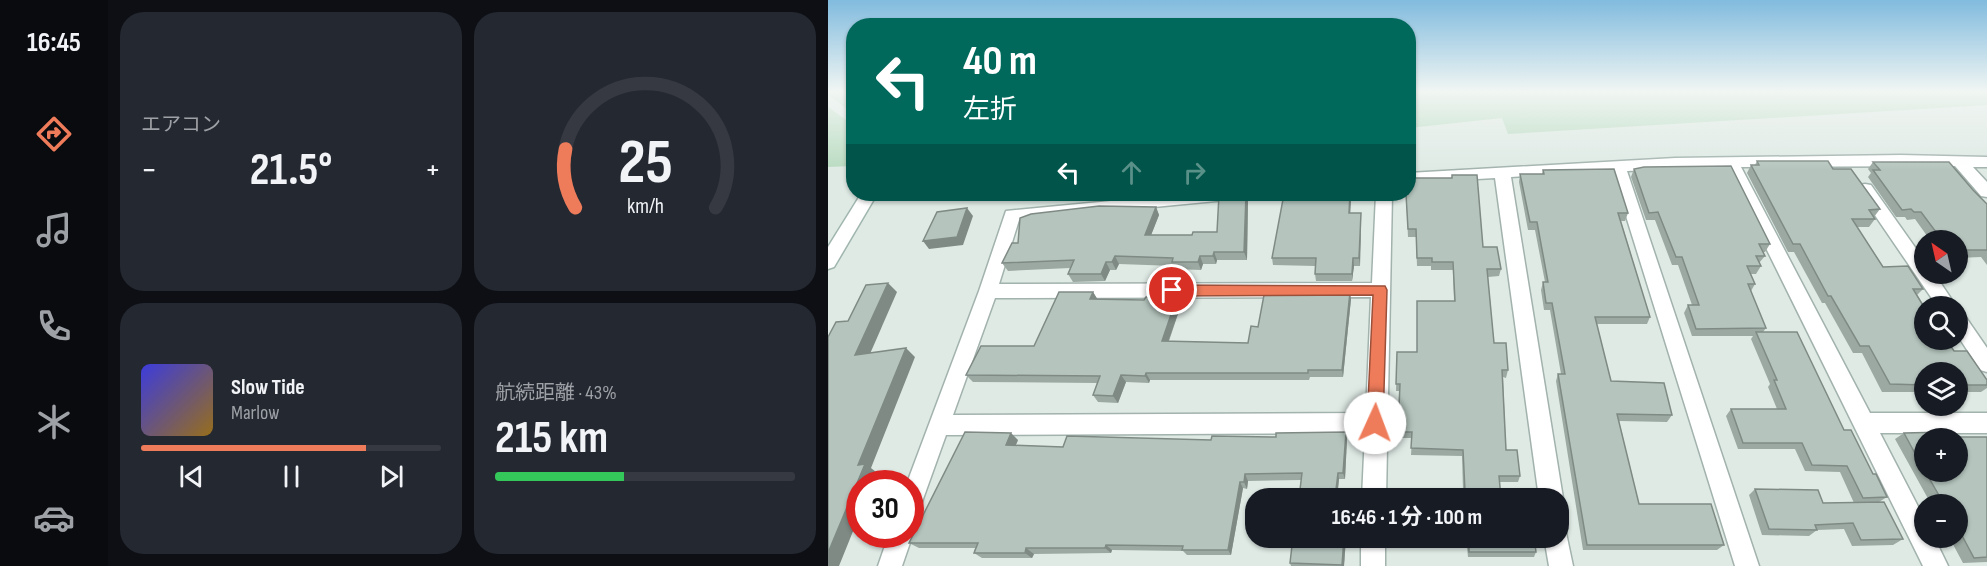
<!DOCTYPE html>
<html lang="ja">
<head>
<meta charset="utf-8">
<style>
  body { margin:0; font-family:"Sofia Sans Condensed","Noto Sans JP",sans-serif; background:#242831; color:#f1f3f6; height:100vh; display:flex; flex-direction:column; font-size:22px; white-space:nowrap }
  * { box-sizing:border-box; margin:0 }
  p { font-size:20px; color:#9ea1a6 }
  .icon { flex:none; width:33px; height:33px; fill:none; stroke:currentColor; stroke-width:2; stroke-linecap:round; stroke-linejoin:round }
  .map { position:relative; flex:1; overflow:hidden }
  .sheet { display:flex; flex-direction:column; gap:12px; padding:12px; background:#0d0f14; width:720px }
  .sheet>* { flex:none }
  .banner { position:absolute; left:18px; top:18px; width:570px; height:183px; border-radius:24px; box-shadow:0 2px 4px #0004; background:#00695c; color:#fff; overflow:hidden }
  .needle { width:39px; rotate:326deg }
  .fabs { position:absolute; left:1086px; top:230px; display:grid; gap:12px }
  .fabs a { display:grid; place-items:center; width:54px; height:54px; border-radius:50%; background:#171b24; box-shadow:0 2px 4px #0004; font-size:30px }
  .speed { position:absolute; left:18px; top:470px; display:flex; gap:12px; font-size:30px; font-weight:700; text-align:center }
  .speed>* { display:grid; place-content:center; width:78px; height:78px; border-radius:50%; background:#171b24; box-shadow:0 2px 4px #0004; line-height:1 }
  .speed .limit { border:9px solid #d22; background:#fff; color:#111 }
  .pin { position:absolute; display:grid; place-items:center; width:51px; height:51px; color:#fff; margin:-26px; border:3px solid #fff; border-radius:50%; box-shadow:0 2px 6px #0007 }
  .me { position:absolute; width:66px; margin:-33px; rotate:2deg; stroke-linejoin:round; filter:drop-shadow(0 0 4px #0008) }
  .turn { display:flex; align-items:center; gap:21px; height:126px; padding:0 18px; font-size:27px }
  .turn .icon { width:78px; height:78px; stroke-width:2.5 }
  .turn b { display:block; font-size:42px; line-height:51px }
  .lanes { display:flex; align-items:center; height:57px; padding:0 18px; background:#0003; justify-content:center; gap:30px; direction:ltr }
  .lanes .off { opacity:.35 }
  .big { font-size:45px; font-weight:700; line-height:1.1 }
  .sheet .tile { flex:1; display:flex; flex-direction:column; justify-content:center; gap:9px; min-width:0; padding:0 21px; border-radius:24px; background:#242831 }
  .sheet .dial { align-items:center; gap:0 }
  .dial svg { height:156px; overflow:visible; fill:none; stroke:#363941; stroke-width:7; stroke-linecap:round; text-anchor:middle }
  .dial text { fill:#f1f3f6; stroke:none }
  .song { display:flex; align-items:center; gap:18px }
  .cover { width:72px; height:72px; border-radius:9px; background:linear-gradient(135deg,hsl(240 70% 55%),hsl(40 70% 35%)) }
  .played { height:6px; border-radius:3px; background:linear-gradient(90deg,#ee7b5a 75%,#363941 75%) }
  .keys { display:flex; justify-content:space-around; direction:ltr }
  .heat { display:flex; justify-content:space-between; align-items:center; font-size:33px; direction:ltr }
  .charge { height:9px; border-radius:4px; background:linear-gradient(90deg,#34c759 43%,#363941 0) }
  .sheet .tiles { flex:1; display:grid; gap:12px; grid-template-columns:repeat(2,1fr) }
  .trip { position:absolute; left:417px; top:488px; width:324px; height:60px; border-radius:24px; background:#171b24; box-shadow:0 2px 4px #0004; font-weight:700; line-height:60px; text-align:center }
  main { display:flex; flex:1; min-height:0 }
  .menu { display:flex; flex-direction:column; width:108px; justify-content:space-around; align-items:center; background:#090b0e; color:#9ea1a6 }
  .menu .icon { width:42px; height:42px }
  .menu .current { color:#ee7b5a }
  .menu b { font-size:27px; color:#f1f3f6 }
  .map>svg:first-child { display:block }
  .green { fill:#b9dbc1 }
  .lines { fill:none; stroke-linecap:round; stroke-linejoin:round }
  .street-casing { stroke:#a2b2ac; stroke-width:3 }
  .secondary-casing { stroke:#9fb5ad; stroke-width:3 }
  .street { fill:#fff; fill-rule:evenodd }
  .secondary { fill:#fff; fill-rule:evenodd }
  .wall { fill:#9ca9a3; fill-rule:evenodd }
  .shaded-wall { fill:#7f8a85 }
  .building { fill:#b5c5be; stroke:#7f8a85; stroke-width:1.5 }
  .route { fill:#ee7b5a; stroke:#9b503a; stroke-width:1.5 }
</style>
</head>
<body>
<main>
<nav class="menu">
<b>16:45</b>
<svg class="icon current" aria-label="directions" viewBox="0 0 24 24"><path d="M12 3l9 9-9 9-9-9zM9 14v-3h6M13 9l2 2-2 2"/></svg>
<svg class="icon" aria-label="music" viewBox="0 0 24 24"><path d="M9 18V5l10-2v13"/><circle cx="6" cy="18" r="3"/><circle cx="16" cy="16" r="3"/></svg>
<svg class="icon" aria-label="phone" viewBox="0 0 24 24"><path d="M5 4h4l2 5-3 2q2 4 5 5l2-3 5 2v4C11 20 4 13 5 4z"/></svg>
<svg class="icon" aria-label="climate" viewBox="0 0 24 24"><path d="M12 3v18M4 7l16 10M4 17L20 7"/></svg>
<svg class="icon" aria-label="car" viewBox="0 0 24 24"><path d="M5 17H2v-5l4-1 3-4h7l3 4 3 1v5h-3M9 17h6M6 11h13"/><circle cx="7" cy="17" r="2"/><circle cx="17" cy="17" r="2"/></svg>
</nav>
<section class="sheet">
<div class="tiles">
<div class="tile"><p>エアコン</p>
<div class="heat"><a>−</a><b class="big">21.5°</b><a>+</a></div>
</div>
<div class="tile dial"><svg viewBox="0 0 100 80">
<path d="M14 69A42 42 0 1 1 86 69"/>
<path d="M14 69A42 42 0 0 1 9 39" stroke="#ee7b5a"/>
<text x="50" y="56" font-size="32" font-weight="700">25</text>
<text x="50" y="72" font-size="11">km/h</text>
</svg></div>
<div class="tile">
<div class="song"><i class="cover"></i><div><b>Slow Tide</b><p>Marlow</p></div></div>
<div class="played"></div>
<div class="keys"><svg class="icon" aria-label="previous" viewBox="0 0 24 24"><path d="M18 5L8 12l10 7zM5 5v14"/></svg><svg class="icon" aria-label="pause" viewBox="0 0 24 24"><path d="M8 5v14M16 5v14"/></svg><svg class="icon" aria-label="next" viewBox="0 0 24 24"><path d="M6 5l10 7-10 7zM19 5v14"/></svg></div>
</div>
<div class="tile"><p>航続距離 · 43%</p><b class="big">215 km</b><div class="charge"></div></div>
</div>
</section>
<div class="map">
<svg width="1159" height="566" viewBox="0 0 1159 566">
  <rect width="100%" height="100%" fill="#dfeae5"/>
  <g class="green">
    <polygon points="0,91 25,91 25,113 0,95"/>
    <polygon points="581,91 1159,91 1159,105 680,134 674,118 581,128"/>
    <polygon points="0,107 25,125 25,166 0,167"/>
  </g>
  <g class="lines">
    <defs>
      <g id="street">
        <polygon points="1073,155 1159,157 1159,167 1145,167 1159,182 1159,197 1153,196 1127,166 913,167 1042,413 1159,413 1159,433 1052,433 1096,518 1096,537 1106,537 1120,566 1095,566 898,167 799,171 931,566 907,566 784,171 683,177 735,498 730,506 730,498 711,498 667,178 580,183 580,173 847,158"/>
        <polygon points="1037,184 1043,185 1096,260 1096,273 1106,273 1128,306 1109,306 1029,189 1031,185"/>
        <path d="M356 194H417L415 198 409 199 191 220 171 284 544 283 548 194H564L558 498H534L537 433 118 435 90 513 82 516V483H79L151 291 178 211ZM543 297 538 413 125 415 167 298Z"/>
        <polygon points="1130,313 1137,316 1159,348 1159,372 1152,370 1130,336"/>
        <polygon points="730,526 737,528 745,566 721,566 716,537 730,537"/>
        <polygon points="82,528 85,534 74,566 50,566 61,534 82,534"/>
        <rect x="533" y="537" width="24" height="29"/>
      </g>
      <polygon id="secondary" points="33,194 49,194 6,267 0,269 0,247"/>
    </defs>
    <use href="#street" class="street-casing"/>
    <use href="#secondary" class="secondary-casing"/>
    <use href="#street" class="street"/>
    <use href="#secondary" class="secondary"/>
  </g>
  <g class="wall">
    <polygon points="929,161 1005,169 1052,209 1046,217 1047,219 1041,227 1029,227 1055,267 1095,289 1089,295 1126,351 1159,385 1159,388 1153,392 1130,392 1130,372 1096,372 1096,392 1054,392 1034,353 1025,353 997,303 994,303 966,252 960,252 919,173 923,165 927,165"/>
    <polygon points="1045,162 1145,190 1159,204 1159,265 1153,257 1130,258 1130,240 1102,240 1087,219 1079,220 1077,217 1068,217 1040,177 1043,173 1040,169"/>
    <polygon points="806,169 942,244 937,252 935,252 937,256 931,263 933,266 928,274 923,274 927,284 923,291 938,328 935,332 1016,430 1059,497 1051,502 1075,539 1065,545 1024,546 1016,529 989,530 981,536 934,535 921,495 927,489 995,503 1026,503 1012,472 977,471 967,449 910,449 898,416 903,409 949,409 940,387 942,384 923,339 925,336 864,336 856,313 860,305 864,305 850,265 844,265 827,220 818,220 803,177"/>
    <polygon points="715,170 800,213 797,221 793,221 822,317 819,324 769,324 783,381 844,415 839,422 791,421 811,504 896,545 889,550 755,550 728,381 730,374 733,374 722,310 716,310 713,290 715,282 717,282 707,230 700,230 691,182 692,174 714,174"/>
    <polygon points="578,194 655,247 673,269 671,276 660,277 666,343 680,370 678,378 675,377 678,450 692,476 690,482 672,482 635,491 634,456 583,455 584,438 570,438 571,391 568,391 569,352 589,352 626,301 625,270 603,270 603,266 589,266 588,237 580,237"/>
    <polygon points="523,196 522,213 533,220 532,266 526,266 524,281 488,281 487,274 487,266 445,265 444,258"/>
    <polygon points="420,200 419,260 389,260 388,264 375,264 373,270 347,269 346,266 291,264 288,270 282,270 277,281 245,282 240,274 242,268 180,271 174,263 190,243 328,207 331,215 323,235 364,235 389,232"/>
    <polygon points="265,292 269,299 353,305 341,341 420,343 430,327 523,299 515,377 482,377 481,380 322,380 321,383 298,382 290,403 270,402 265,395 269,383 145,382 138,375 206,346"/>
    <path d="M1076 433 1123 437H1159V562L1135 563 1121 537H1130V504H1103L1067 439ZM1096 438 1130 471H1096Z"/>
    <polygon points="519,439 517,479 511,479 509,498 471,498 473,480 420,481 419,489 415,488 403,555 359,555 355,551 284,550 283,553 206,554 204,558 154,558 146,553 147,548 91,548 81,543 190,440 188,445 235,447 383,440"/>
    <polygon points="465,537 518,537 516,566 463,566 462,563"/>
    <polygon points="574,537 706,537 708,552 706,557 640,557 639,547 602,548 602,543 574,543"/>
  </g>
  <g class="shaded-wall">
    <polygon points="418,194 420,200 419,260 416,252"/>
    <polygon points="522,194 523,196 522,220 521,213"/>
    <polygon points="328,207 331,215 320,243 317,235"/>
    <polygon points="139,208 145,216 135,245 101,249 95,241"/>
    <polygon points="533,213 533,220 532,266 531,258"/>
    <polygon points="386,252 389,260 388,264 385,256"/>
    <polygon points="287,256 291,264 288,270 284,262"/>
    <polygon points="372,256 375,264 373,270 370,262"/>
    <polygon points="525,258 526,266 524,281 524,274"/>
    <polygon points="278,262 282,270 277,281 273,274"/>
    <polygon points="60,283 69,292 38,363 27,355"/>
    <polygon points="265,292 270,300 262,299"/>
    <polygon points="522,292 523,299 515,377 514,370"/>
    <polygon points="349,297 353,305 338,348 334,341"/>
    <polygon points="78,348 87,357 43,468 48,472 44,483 32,483 32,514 11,566 0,566 0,553 30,465"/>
    <polygon points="318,373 322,380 321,383 317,376"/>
    <polygon points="293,375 298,382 290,403 285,396"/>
    <polygon points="518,432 519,439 517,479 515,473"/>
    <polygon points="183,433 190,440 185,451 178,445"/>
    <polygon points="510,473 511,479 509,498 507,498"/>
    <polygon points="417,474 420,481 419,489 416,482"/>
    <polygon points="412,482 415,488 403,555 400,550"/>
    <polygon points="516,537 518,537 516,566 514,566"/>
    <polygon points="278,545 284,550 283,553 277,548"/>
    <polygon points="198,548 206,554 204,558 197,553"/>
  </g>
  <g class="building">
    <polygon points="929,161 1000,161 1005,169 1023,169 1052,209 1041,210 1047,219 1024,219 1055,267 1080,266 1095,289 1085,289 1096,307 1096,339 1118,339 1126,351 1139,351 1159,380 1159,385 1130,385 1130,372 1096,372 1096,385 1062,384 1041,346 1032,346 1003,296 1000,296 972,244 965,244 923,165 931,165"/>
    <polygon points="1045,162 1121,162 1145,190 1159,204 1159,250 1135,250 1132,246 1130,246 1130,240 1114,240 1093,212 1086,212 1083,209 1074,210 1045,170 1052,170"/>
    <polygon points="903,166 942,244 931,244 937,256 928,256 933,266 919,266 927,284 920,284 938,328 868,329 860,305 871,305 854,257 848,257 830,212 821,213 806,169 816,167"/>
    <polygon points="786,169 800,213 790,213 822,317 767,317 783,381 836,383 844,415 789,414 811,504 883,504 896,545 759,545 730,374 737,374 724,303 718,303 715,282 720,282 709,222 702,222 692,174 716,174 715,170"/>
    <polygon points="624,175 649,175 655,247 669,247 673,269 659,269 666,343 678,343 680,370 674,370 678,450 689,450 692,476 671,476 673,498 574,498 574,492 637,491 635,450 583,448 584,432 570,432 572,384 568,384 569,352 589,352 589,301 627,301 625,262 604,262 604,258 589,258 588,229 580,229 578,194 580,194 580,178 624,178"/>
    <polygon points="405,194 418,194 416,252 386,252 385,256 372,256 370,262 344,262 345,258 287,256 284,262 278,262 273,274 240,274 246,260 174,263 184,243 190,243 192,218 203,214 271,206 328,207 317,235 364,235 365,232 389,232 391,195"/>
    <polygon points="456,194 522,194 521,213 533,213 531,258 525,258 524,274 487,274 488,258 444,258"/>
    <polygon points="139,208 129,237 95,241 109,212"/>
    <polygon points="60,283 27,355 78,348 30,465 37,464 0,553 0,337 8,322 20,321 38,285"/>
    <polygon points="231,292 265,292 262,299 316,300 318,297 349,297 334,341 420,343 423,326 430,327 436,295 522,292 514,370 480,370 480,373 318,373 317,376 293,375 285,396 265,395 272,376 138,375 153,346 206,346"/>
    <polygon points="928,332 969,332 1016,430 1023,430 1045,474 1048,474 1059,497 1035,498 1019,466 984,465 974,443 915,443 903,409 958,409 946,380 949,380"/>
    <polygon points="137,432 183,433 178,445 235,447 239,436 383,440 384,436 448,437 448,433 518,432 515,473 510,473 507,498 471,498 474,473 417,474 416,482 412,482 400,550 354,550 355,546 278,545 277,548 198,548 197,553 146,553 150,543 81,543"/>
    <polygon points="1120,432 1123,437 1159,437 1159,557 1146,558 1130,528 1130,504 1116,504 1097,471 1130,471 1130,438 1096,438 1096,470 1076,433"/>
    <polygon points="927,489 990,490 995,503 1056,502 1075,539 1033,540 1025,523 987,525 989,530 941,529"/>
    <polygon points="465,537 516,537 514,565 462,563"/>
    <polygon points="574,537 706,537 708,552 641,552 641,542 603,543 602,537"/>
  </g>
  <linearGradient id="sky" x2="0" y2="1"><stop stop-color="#81bbde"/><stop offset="0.54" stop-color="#f1f6f3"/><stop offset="1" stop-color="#f1f6f3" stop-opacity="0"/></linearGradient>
  <rect width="1159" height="170" fill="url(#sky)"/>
  <polygon class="route" points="344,285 557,286 559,290 555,423 553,428 547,430 542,428 539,423 545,295 344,296 337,290"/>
</svg>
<div class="fabs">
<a><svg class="needle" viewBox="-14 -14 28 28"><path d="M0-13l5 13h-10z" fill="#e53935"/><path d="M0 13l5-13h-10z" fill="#9ea1a6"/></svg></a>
<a><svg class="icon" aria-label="search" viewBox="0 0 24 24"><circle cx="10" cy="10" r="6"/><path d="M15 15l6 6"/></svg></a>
<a><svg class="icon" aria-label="layers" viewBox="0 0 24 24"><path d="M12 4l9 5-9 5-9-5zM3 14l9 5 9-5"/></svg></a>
<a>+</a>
<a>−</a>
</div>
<div class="speed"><div class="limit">30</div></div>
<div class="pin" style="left:344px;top:290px;background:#d93025"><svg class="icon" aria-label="arrive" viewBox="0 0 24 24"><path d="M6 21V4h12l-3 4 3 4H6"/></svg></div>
<svg class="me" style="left:547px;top:423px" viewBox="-20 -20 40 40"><circle r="19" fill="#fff"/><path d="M0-13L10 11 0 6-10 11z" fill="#ee7b5a"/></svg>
<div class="trip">16:46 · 1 分 · 100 m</div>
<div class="banner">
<div class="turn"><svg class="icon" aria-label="left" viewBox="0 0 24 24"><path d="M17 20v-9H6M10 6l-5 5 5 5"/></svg><div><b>40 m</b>左折</div></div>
<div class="lanes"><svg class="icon" aria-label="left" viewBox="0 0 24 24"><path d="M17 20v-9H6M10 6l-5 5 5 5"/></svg><svg class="icon off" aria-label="ahead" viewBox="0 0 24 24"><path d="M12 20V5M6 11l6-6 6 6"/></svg><svg class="icon off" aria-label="right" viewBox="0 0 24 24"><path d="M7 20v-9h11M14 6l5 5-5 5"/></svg></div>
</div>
</div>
</main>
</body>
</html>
